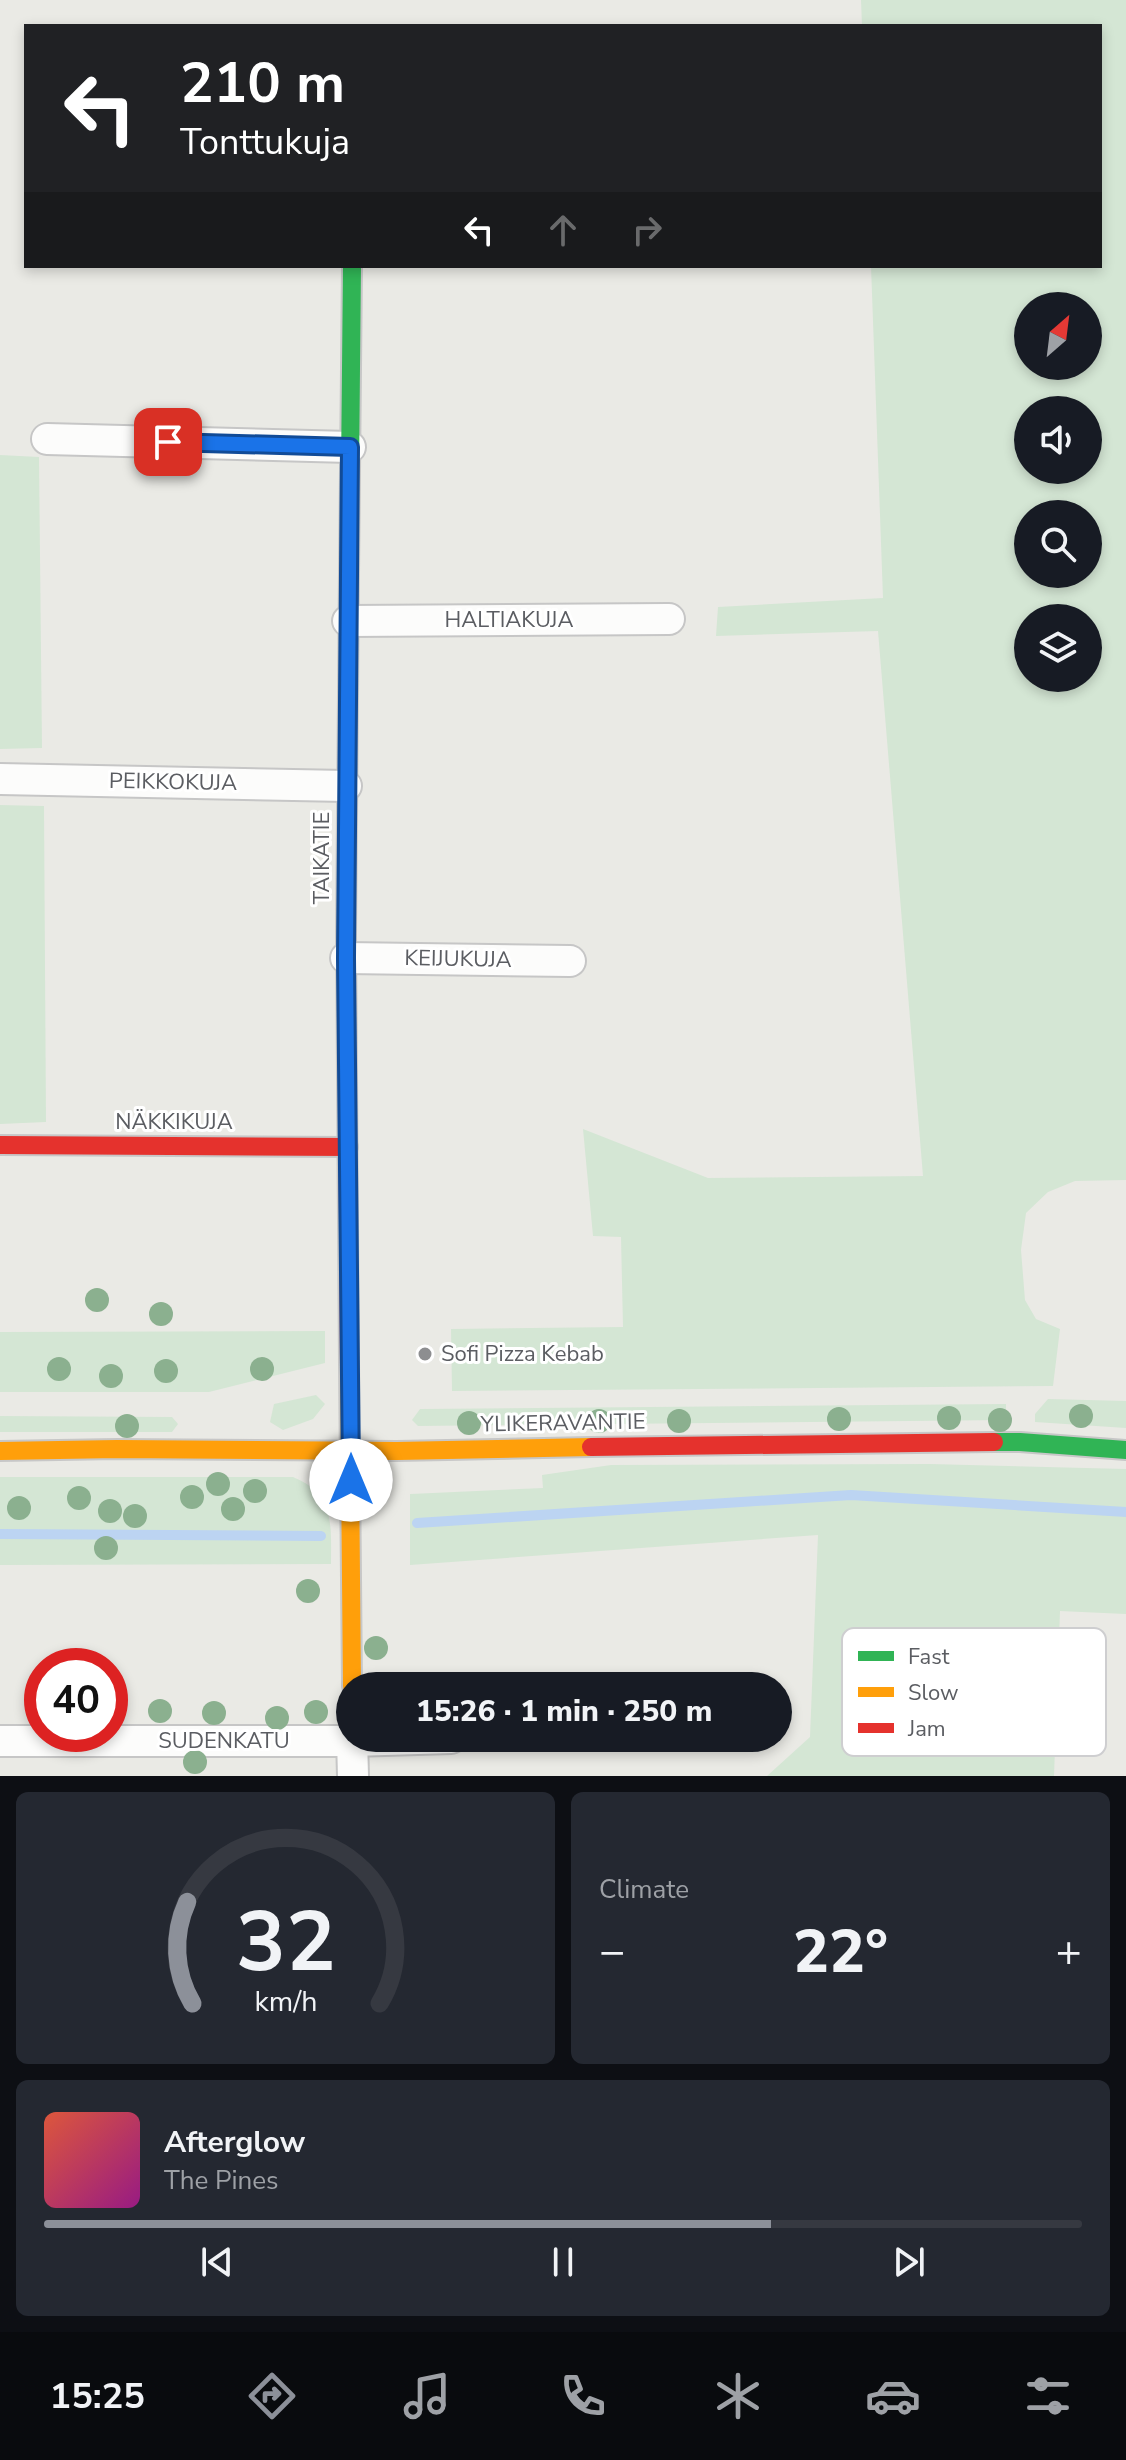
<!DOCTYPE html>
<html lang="en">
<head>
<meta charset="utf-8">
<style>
  body { margin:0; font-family:"Nunito Sans",sans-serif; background:#242831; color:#f1f3f6; height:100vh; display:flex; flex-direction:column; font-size:30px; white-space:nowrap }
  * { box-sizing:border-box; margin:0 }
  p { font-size:26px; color:#9ea1a6 }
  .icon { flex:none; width:44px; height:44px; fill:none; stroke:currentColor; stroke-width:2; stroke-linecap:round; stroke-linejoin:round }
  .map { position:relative; height:1776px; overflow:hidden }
  .side { display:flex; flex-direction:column; gap:16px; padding:16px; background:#0d0f14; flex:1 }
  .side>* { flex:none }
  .hud { position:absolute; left:24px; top:24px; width:1078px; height:244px; border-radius:0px; box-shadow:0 4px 12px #0003; background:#202124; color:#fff; overflow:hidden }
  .needle { width:52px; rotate:28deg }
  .controls { position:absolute; left:1014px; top:292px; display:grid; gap:16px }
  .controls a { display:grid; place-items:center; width:88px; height:88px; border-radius:50%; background:#171b24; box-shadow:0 4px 12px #0003; font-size:40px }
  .speed { position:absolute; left:24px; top:1648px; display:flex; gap:16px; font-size:40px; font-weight:700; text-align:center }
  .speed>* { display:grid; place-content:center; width:104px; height:104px; border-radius:50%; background:#171b24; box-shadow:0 4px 12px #0003; line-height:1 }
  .speed .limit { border:12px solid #d22; background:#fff; color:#111 }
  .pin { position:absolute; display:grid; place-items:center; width:68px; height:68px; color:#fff; margin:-34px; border-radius:16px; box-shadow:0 4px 12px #0006 }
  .me { position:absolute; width:88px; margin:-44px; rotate:0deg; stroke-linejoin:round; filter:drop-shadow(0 0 6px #0008) }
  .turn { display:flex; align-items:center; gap:28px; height:168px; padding:0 24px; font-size:36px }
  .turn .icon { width:104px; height:104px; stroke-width:2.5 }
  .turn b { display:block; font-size:56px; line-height:68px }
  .lanes { display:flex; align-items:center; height:76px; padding:0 24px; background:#0003; justify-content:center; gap:40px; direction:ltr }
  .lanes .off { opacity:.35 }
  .big { font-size:60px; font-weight:800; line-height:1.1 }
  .side .tile { flex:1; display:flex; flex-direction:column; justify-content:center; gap:12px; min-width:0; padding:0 28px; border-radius:12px; background:#242831 }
  .side .dial { align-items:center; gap:0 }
  .dial svg { height:208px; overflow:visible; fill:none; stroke:#363941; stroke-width:7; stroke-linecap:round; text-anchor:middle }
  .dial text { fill:#f1f3f6; stroke:none }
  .song { display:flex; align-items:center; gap:24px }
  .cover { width:96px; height:96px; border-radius:12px; background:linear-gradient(135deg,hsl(10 70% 55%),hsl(310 70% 35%)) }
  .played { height:8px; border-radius:4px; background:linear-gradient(90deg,#8c9099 70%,#363941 70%) }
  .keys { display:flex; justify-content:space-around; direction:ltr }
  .heat { display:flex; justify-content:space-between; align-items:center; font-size:44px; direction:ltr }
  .side .tiles { flex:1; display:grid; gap:16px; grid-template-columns:1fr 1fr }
  .tile:last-child { grid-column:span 2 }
  .trip { position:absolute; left:336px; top:1672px; width:456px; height:80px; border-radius:40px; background:#171b24; box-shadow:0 4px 12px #0003; font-weight:800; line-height:80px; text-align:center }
  .tabs { display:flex; height:128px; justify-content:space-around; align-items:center; background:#090b0e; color:#9ea1a6 }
  .tabs .icon { width:56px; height:56px }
  .tabs .on { color:#8c9099 }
  .tabs b { font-size:36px; color:#f1f3f6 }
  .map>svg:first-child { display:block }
  .green { fill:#d4e6d4; fill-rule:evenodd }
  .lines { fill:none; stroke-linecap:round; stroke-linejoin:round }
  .stream { stroke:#bcd4f2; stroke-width:10 }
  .street-casing { stroke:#c6c6c6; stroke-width:34 }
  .fast-casing { stroke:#c7c7c7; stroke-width:22 }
  .slow-casing { stroke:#c7c7c7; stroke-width:22 }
  .jam-casing { stroke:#c7c7c7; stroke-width:22 }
  .street { stroke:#fcfcfb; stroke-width:30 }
  .fast { stroke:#30b455; stroke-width:18 }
  .slow { stroke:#ff9f0a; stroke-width:18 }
  .jam { stroke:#e5322d; stroke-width:18 }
  .tree { fill:#8bb08f }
  .route-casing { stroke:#114b97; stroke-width:20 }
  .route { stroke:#1a73e8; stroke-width:14 }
  .poi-dot { fill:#8d8e90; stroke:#fff; stroke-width:3 }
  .labels { text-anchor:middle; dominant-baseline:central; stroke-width:6; stroke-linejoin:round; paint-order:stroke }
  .street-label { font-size:22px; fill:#5b5d62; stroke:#fff }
  .poi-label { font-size:22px; fill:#5b5d62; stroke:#fff; text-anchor:start }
  .key { fill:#fff; stroke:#ceced0; stroke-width:2 }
  .key-label { font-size:22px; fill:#5b5d62 }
</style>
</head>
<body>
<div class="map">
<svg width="1126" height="1776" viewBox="0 0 1126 1776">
  <rect width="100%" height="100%" fill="#eaeae5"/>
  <g class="green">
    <path d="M861 0H1126V1180L1075 1181 1048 1192 1026 1213 1021 1250 1025 1300 1036 1319 1060 1329 1053 1386 452 1391 451 1329 623 1327 621 1237 593 1236 583 1129 708 1178 923 1176 878 631 716 636 718 607 883 598 871 266H1100V26H862ZM1028 306H1088V366H1028ZM1028 410H1088V470H1028ZM1028 514H1088V574H1028ZM1028 618H1088V678H1028Z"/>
    <polygon points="0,455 39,457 42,748 0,749"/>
    <polygon points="0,805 44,806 46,1122 0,1124"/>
    <polygon points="325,1331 325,1363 209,1392 0,1392 0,1332"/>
    <polygon points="316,1395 325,1404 313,1419 283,1430 270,1422 274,1404"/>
    <polygon points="1048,1399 1126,1401 1126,1428 1035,1422 1035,1414"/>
    <polygon points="1006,1404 1006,1420 418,1426 412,1420 420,1409"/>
    <polygon points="0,1416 172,1417 178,1424 172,1432 0,1432"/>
    <polygon points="930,1464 1126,1469 1126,1614 1060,1611 1054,1776 767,1776 810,1737 818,1535 410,1565 410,1494 543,1488 542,1475 611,1465"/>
    <path d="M0 1477H293C335 1494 331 1525 331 1564L0 1565Z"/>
  </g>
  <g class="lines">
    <g class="stream">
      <polyline points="417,1523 851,1495 1126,1512"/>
      <polyline points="0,1534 321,1536"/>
    </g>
    <defs>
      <g id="street">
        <polyline points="47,439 350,447"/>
        <polyline points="348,621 669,619"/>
        <polyline points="0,779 346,786"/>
        <polyline points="346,958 570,961"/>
        <polyline points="352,1738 353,1776"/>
        <polyline points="0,1741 352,1741 451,1738"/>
      </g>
      <g id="fast">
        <polyline points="349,573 352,266"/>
        <polyline points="994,1442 1020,1442 1126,1450"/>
      </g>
      <g id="slow">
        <polyline points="346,934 349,573"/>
        <polyline points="349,1363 352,1686"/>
        <polyline points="0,1451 117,1449 397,1451 591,1447"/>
      </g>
      <g id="jam">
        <polyline points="346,934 349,1363"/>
        <polyline points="0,1145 348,1147"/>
        <polyline points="591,1447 994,1442"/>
      </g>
    </defs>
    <use href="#street" class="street-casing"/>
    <use href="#fast" class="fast-casing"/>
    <use href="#slow" class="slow-casing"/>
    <use href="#jam" class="jam-casing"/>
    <use href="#street" class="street"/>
    <use href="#fast" class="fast"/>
    <use href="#slow" class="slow"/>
    <use href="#jam" class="jam"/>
  </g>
  <g class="tree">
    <circle cx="97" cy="1300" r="12"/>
    <circle cx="161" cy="1314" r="12"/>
    <circle cx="59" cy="1369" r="12"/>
    <circle cx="262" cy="1369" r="12"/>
    <circle cx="166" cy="1371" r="12"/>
    <circle cx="111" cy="1376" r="12"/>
    <circle cx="1081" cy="1416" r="12"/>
    <circle cx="949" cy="1418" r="12"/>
    <circle cx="839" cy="1419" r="12"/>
    <circle cx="1000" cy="1420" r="12"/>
    <circle cx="599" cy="1421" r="12"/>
    <circle cx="679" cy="1421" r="12"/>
    <circle cx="469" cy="1423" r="12"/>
    <circle cx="127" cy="1426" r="12"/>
    <circle cx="218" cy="1484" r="12"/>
    <circle cx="255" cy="1491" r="12"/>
    <circle cx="192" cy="1497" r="12"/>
    <circle cx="79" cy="1498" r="12"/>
    <circle cx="19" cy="1508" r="12"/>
    <circle cx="233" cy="1509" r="12"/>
    <circle cx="110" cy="1511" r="12"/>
    <circle cx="135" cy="1516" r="12"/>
    <circle cx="106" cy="1548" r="12"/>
    <circle cx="308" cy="1591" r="12"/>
    <circle cx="376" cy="1648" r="12"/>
    <circle cx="160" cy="1711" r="12"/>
    <circle cx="316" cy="1712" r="12"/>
    <circle cx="214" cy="1713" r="12"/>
    <circle cx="277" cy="1718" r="12"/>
    <circle cx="195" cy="1762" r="12"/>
  </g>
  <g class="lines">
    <defs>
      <polyline id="route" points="168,442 350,447 346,958 351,1480"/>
    </defs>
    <use href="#route" class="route-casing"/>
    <use href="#route" class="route"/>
  </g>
  <circle class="poi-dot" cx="425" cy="1354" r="8"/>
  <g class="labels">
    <g class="street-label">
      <text x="509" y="620">HALTIAKUJA</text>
      <text transform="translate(173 782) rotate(1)">PEIKKOKUJA</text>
      <text transform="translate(322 858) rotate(-90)">TAIKATIE</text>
      <text transform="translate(458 959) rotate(1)">KEIJUKUJA</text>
      <text x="174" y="1122">NÄKKIKUJA</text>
      <text transform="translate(563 1423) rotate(-1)">YLIKERAVANTIE</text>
      <text x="224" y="1741">SUDENKATU</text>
    </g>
    <g class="poi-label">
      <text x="441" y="1354">Sofi Pizza Kebab</text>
    </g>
  </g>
  <rect x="842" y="1628" width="264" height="128" rx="12" class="key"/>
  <rect x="858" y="1651" width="36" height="10" fill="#30b455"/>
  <rect x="858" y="1687" width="36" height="10" fill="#ff9f0a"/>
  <rect x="858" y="1723" width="36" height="10" fill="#e5322d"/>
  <g class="key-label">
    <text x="908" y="1664">Fast</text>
    <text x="908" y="1700">Slow</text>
    <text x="908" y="1736">Jam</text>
  </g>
</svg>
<div class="controls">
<a><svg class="needle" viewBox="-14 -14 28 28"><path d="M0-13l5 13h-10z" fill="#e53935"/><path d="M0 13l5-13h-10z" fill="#9ea1a6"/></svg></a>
<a><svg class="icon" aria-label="sound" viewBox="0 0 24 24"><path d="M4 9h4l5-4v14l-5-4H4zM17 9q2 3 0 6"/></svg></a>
<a><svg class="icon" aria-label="search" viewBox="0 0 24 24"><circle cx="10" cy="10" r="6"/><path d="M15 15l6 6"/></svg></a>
<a><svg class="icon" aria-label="layers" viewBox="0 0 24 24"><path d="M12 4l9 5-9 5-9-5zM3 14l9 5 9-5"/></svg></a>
</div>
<div class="speed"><div class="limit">40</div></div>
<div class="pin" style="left:168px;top:442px;background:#d93025"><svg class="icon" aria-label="arrive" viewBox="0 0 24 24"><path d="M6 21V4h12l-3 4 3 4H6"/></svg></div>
<svg class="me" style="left:351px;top:1480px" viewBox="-20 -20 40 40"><circle r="19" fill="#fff"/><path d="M0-13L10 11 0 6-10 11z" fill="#1a73e8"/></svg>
<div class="trip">15:26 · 1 min · 250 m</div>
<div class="hud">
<div class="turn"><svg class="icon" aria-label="left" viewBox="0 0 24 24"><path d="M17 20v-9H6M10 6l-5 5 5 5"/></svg><div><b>210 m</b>Tonttukuja</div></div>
<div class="lanes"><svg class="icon" aria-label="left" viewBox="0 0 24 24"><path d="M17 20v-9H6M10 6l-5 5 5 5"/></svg><svg class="icon off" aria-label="ahead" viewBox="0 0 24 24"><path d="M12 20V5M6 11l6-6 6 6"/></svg><svg class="icon off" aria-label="right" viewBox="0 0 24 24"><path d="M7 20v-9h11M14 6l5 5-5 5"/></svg></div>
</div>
</div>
<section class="side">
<div class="tiles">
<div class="tile dial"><svg viewBox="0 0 100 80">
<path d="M14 69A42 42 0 1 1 86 69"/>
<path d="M14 69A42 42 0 0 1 12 30" stroke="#8c9099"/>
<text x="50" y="56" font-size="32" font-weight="700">32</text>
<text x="50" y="72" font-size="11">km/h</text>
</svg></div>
<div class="tile"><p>Climate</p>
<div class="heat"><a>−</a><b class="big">22°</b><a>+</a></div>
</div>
<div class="tile">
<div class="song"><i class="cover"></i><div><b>Afterglow</b><p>The Pines</p></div></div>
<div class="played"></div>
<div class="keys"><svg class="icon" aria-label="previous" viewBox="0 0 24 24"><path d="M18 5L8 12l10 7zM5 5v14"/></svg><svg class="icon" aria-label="pause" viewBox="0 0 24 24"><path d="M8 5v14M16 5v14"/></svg><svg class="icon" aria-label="next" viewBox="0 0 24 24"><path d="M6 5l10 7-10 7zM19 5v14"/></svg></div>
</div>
</div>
</section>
<nav class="tabs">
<b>15:25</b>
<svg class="icon on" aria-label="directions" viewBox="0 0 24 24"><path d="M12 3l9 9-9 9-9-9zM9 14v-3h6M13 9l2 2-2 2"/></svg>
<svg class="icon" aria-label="music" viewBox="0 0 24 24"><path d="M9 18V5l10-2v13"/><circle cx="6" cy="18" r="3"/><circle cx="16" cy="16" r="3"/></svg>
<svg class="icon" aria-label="phone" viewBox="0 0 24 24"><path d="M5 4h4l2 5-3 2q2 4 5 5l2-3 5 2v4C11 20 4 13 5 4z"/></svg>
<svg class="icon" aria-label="climate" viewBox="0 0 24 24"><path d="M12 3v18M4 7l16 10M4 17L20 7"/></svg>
<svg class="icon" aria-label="car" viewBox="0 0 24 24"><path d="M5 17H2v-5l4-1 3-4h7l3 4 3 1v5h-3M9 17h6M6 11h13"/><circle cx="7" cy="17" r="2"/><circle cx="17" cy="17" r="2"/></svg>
<svg class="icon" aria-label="filters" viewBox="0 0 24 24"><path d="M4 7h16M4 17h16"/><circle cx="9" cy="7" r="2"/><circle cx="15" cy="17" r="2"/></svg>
</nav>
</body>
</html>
